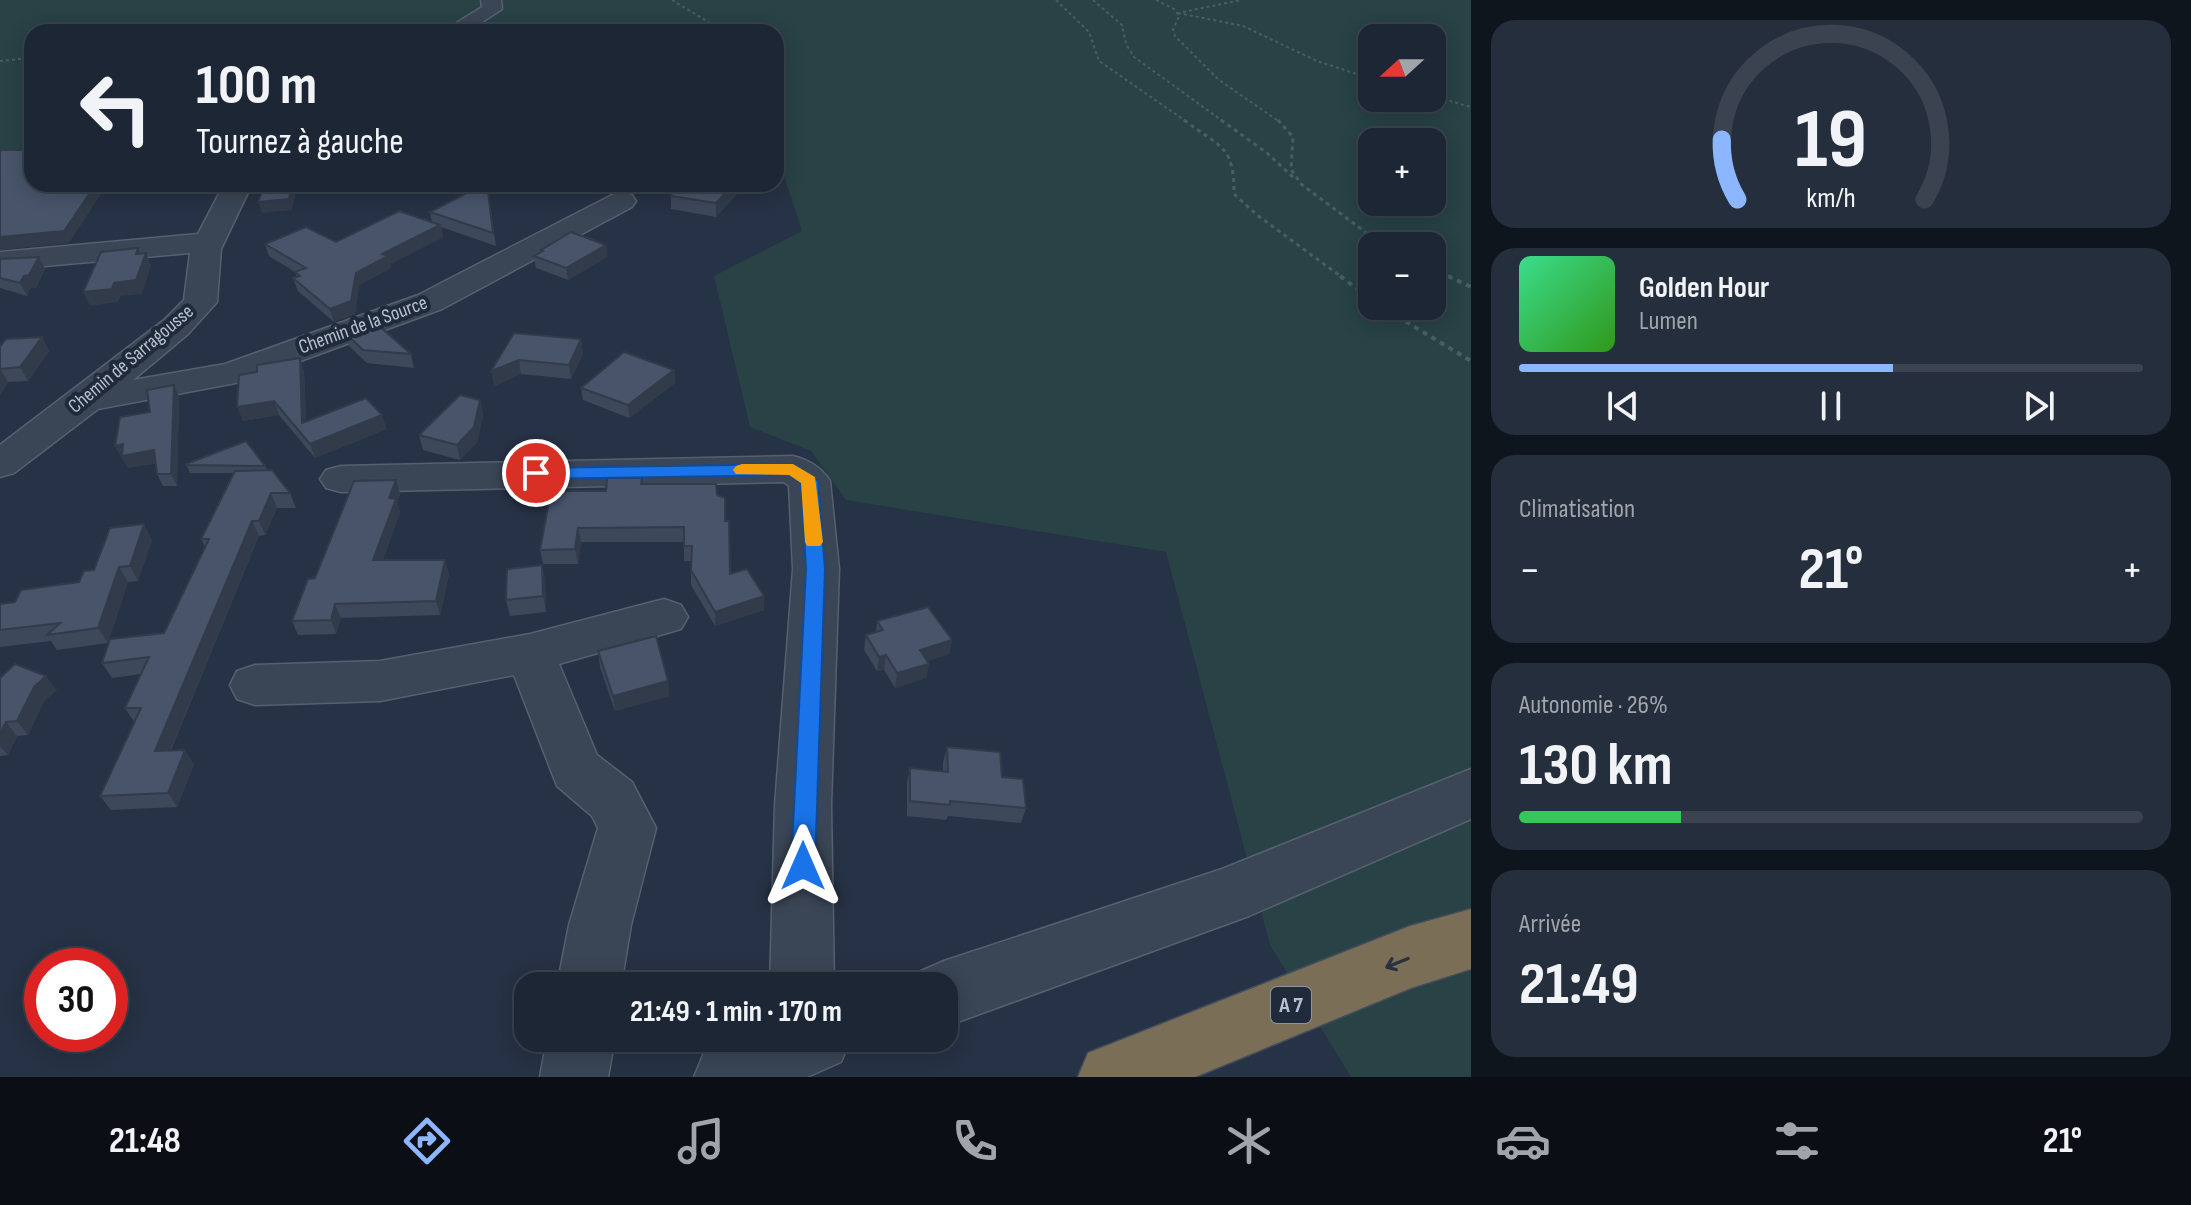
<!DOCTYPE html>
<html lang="fr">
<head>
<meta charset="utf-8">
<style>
  body { margin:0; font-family:"Sofia Sans Condensed",sans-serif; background:#252e3c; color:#f1f3f6; height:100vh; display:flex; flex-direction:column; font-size:30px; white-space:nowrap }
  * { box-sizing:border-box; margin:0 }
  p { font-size:26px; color:#a0a5ac }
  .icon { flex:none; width:44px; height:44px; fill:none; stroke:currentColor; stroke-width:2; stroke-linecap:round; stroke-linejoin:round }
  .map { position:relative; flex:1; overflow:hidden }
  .details { display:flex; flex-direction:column; gap:20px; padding:20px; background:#0f151d; width:720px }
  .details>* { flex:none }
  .hud { position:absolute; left:24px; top:24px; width:760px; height:168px; border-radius:24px; box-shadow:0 4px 20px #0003,0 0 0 2px #3a434f; background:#1c2634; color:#f1f3f6; overflow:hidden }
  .needle { width:52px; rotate:249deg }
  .fabs { position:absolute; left:1358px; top:24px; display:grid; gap:16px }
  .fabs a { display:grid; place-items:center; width:88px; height:88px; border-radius:16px; background:#1c2634; box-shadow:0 4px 20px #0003,0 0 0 2px #3a434f; font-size:40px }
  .speed { position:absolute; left:24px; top:948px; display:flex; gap:16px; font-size:40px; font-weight:700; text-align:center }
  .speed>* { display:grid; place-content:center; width:104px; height:104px; border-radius:50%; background:#1c2634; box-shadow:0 4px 20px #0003,0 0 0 2px #3a434f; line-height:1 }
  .speed .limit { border:12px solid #d22; background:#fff; color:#111 }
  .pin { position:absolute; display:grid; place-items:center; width:68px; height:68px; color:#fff; margin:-34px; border:4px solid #fff; border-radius:50%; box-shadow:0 2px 8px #0007 }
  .me { position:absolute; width:88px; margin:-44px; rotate:0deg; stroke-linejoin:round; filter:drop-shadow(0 0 6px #0008) }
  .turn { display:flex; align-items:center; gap:28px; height:168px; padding:0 40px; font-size:36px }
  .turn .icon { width:104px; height:104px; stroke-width:2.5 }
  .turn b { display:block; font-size:56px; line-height:68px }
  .big { font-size:60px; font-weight:700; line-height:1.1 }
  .details .widget { flex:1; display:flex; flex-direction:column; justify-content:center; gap:12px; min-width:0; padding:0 28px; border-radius:24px; background:#252e3c }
  .details .dial { align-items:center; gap:0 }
  .dial svg { height:208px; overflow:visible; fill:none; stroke:#3a434f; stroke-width:7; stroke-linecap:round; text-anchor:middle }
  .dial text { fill:#f1f3f6; stroke:none }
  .song { display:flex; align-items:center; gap:24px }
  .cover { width:96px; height:96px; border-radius:12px; background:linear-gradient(135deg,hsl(150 70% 55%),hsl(110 70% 35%)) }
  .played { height:8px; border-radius:4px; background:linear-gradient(90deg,#8cb6ff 60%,#3a434f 60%) }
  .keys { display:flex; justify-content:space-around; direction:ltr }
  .heat { display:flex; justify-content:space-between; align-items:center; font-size:44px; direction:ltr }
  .charge { height:12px; border-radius:6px; background:linear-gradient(90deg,#34c759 26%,#3a434f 0) }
  .trip { position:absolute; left:514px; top:972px; width:444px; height:80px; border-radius:24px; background:#1c2634; box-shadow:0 4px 20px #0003,0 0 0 2px #3a434f; font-weight:700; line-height:80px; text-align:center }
  .menu { display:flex; height:128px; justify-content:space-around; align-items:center; background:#0b0f15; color:#a0a5ac }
  .menu .icon { width:56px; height:56px }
  .menu .on { color:#8cb6ff }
  .menu b { font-size:36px; color:#f1f3f6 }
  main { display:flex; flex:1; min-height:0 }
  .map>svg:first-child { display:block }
  .green { fill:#284246; fill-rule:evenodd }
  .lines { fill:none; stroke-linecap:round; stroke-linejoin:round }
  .minor-casing { stroke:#56606f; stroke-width:3 }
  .highway-casing { stroke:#424d5c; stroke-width:3 }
  .path-far2 { stroke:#465f62; stroke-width:2; stroke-dasharray:3 3; stroke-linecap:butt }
  .path-far1 { stroke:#465f62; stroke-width:3; stroke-dasharray:4 4; stroke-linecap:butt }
  .path { stroke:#465f62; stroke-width:4; stroke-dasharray:5 5; stroke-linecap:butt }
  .minor { fill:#3a4555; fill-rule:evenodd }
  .highway { fill:#7b6e57; fill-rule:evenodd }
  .wall { fill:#3d485b }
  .shaded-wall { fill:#323b4a }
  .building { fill:#47546a; stroke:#323b4a; stroke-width:2 }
  .oneway { stroke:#28313d }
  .route { fill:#1a73e8; stroke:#114b97; stroke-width:2 }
  .slow { fill:#f59e0b }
  .labels { text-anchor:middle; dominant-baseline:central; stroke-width:8; stroke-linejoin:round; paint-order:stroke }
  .far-street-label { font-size:20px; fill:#b8c0ce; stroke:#1f2a3a }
  .shield { fill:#1f2a3a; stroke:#8a93a2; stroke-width:2 }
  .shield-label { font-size:22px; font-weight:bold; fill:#b8c0ce }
</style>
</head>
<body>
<main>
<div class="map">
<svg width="1471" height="1077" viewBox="0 0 1471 1077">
  <rect width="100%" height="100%" fill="#263245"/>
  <path class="green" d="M0 0H1471V1077H1351L1270 945 1166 552 846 500 811 451 750 427 714 276 802 231 776 151V32H32V149L0 151ZM1372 38H1432V98H1372ZM1372 142H1432V202H1372ZM1372 246H1432V306H1372Z"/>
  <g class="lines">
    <defs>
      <g id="minor">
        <polygon points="481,0 501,0 502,9 467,32 442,32 482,7"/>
        <polygon points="224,184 252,184 221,249 217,302 188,334 133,380 225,364 418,295 612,195 622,192 632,195 636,201 632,207 442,309 246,381 98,409 14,473 0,477 0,445 164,320 184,300 190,253 0,270 0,252 198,234"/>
        <path d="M793 456C809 460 821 467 830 481L839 569 831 805 834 986H770L775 805 793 569 789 486 784 482 341 492 326 488 320 479 326 470 341 466Z"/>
        <polygon points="664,599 681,605 688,617 681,629 559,664 597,755 632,782 656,828 631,925 621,986 557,986 569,925 598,828 592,816 557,786 514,675 380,701 255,705 237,699 230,685 237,671 255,665 380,661 530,634"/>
        <polygon points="1471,769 1471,819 1249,916 944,1027 944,986 915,986 921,971 944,961 1222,869"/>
        <polygon points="547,1038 615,1038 608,1077 540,1077"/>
        <polygon points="738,1038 851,1038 841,1062 807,1077 694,1077 704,1053"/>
      </g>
      <polygon id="highway" points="1471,909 1471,969 1411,988 1195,1077 1078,1077 1088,1053 1410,926"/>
    </defs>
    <use href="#minor" class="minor-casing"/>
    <use href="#highway" class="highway-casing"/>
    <g class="path-far2">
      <polyline points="672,0 725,32"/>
      <polyline points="1056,0 1089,32 1099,61 1187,122"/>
      <polyline points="1093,0 1122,25 1126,44 1134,57 1224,122"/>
      <polyline points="1156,0 1174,9 1179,16 1173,30 1175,36 1219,80 1280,122"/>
      <polyline points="1183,12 1241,0"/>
      <polyline points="1178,13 1243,26 1317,61 1372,79"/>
      <polyline points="0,61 32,58"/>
      <polyline points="776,61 785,71 776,77"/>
      <polyline points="1432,96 1471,107"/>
    </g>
    <g class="path-far1">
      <path d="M1184 120C1221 148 1234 145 1234 194L1257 215 1343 278"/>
      <polyline points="1221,120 1267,153 1294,178"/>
      <polyline points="1278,120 1293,137 1291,169 1301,184 1384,246"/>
      <polyline points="1432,269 1452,278"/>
    </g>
    <g class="path">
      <polyline points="1340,276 1372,300"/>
      <polyline points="1448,276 1471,287"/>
      <polyline points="1380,306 1471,361"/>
    </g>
    <use href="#minor" class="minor"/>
    <use href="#highway" class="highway"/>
  </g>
  <g class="wall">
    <polygon points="487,184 496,246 441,227 443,237 390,264 391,268 359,285 355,314 334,322 298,291 293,278 297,277 295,272 269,256 265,244 336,242 432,222 430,212"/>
    <polygon points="674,184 746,184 716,217 671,209 671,196"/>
    <polygon points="606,245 607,257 568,280 536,268 534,256 541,252 541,250"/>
    <polygon points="39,257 45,269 36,288 30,288 27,296 0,288 0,259"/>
    <polygon points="345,333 411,354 414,368 367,363 349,346"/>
    <polygon points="514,333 581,339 583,354 571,379 521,374 494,386"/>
    <polygon points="42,337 49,351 28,381 8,382 0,395 0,347"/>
    <polygon points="300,358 304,372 306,421 387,429 315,458 279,415 243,421 257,372"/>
    <polygon points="674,370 675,383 629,418 583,400 581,388"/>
    <polygon points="174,385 179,397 177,486 163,486 157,474 156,463 128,468 115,446 150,412"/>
    <polygon points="480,400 483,415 477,442 460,460 423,450 419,435"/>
    <polygon points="186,464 265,466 267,470 290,493 296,508 277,508 265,535 259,536 171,750 194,764 177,807 111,810 100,796 134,722 125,708 141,674 112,678 102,663 164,633 205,547 201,539 233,473 190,473"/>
    <polygon points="642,478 642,484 717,495 725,521 730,574 764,610 715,626 691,585 691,561 684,561 684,542 581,542 578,564 543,564 540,550 606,491"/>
    <polygon points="396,480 400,494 397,502 400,512 383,560 445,560 449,574 440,615 341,618 336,634 298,635 292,621"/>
    <polygon points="152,540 138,581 128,582 108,643 57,650 51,641 0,647 0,604 15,602 79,582 94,570"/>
    <polygon points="542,565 545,581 546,612 510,616 506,600"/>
    <polygon points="877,621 952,640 949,654 928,661 929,664 926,678 895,688 884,670 877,671 864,650 866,635 876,632"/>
    <polygon points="598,651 668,681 669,696 615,711 600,667"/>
    <polygon points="0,678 57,690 44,701 28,735 17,736 8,755 0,756"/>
    <polygon points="947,747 1002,777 1026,808 1021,823 948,816 946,820 907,816 907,783 910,768 943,771 943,762"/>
  </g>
  <g class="shaded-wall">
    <polygon points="96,184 101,194 69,243 0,250 0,237"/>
    <polygon points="292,184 298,184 292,210 262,213 258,202"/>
    <polygon points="734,184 746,184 716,217 716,203"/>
    <polygon points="440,225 443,237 390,264 391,268 359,285 355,314 334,322 330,309 356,273 382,254"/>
    <polygon points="606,245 607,257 568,280 566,268"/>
    <polygon points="138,248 143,260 146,253 151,266 142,294 121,296 118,302 90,306 83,292 114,283 136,254"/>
    <polygon points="39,257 45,269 36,288 30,288 27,296 20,283 24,276"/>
    <polygon points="42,337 49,351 28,381 20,367"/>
    <polygon points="581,339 583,354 571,379 569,365"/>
    <polygon points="300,358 304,372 307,437 302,423"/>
    <polygon points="519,360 521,374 494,386 491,371"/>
    <polygon points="0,368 8,382 0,395"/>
    <polygon points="674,370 675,383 629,418 628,405"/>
    <polygon points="174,385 179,397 177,486 171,474"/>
    <polygon points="480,400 483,415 477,442 460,460 457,445"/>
    <polygon points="274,401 279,415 243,421 237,407"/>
    <polygon points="382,415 387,429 315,458 310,444"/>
    <polygon points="123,444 154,450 160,463 128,468 115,446"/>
    <polygon points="396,480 400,494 397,502 400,512 378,574 373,560 389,498"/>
    <polygon points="271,493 277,508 265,535 259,521"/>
    <polygon points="252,521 259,536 164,765 155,751"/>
    <polygon points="144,524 152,540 138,581 130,566"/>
    <polygon points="578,528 581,542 578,564 575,549"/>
    <polygon points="445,560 449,574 440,615 436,601"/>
    <polygon points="542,565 545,581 546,612 543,596"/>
    <polygon points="119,567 128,582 108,643 98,628"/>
    <polygon points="764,596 764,610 715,626 715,612"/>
    <polygon points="335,604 341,618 336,634 331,620"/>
    <polygon points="952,640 949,654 917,665 920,650"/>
    <polygon points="886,655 884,670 877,671 879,657"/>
    <polygon points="929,664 926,678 895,688 897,673"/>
    <polygon points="46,676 57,690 44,701 28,735 17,721 34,687"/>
    <polygon points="668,681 669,696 615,711 613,696"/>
    <polygon points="6,722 17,736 8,755 0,746 0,734"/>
    <polygon points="185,750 194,764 177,807 168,793"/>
  </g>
  <g class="building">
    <polygon points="2,150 25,150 32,154 32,184 96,184 64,231 0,237 0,151"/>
    <polygon points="265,184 292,184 289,199 258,202"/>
    <polygon points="484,184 487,184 493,233 430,212"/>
    <polygon points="674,184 734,184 716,203 671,196"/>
    <polygon points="399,211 440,225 382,254 388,256 356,273 351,301 330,309 293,278 300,276 295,272 306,268 265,244 306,227 336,242"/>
    <polygon points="571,232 606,245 566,268 534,256 543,251 541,250"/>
    <polygon points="138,248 136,254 146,253 136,280 114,283 112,289 83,292 101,252"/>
    <polygon points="39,257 29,275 24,276 20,283 0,278 0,259"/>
    <polygon points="372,323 378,325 411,354 363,350 345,333"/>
    <polygon points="514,333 581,339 569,365 519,360 491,371"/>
    <polygon points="42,337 20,367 0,369 0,347 6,339"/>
    <polygon points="624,352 674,370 628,405 581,388"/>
    <polygon points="300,358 302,423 366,398 382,415 310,444 274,401 237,407 239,375 257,372 257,365"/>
    <polygon points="174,385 171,474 157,474 154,450 122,456 123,444 115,446 120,417 150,412 147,390"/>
    <polygon points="460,395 480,400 474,427 457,445 419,435"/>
    <polygon points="246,441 265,466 186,465 186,464"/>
    <polygon points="272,470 290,493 271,493 259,521 252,521 155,751 185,750 168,793 100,796 141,708 125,708 149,657 102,663 110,639 164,633 209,539 201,539 235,471"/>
    <polygon points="607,478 642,478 641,484 716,484 717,495 725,498 725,521 729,521 730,574 747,569 764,596 715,612 691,570 692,546 684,546 684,527 578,528 575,549 540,550 551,491 606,491"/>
    <polygon points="396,480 389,498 396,499 373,560 445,560 436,601 335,604 331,620 292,621 308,579 315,578 354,481"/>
    <polygon points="144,524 130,566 119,567 98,628 47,635 60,623 0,630 0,604 15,602 21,590 79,582 84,571 94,570 110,528"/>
    <polygon points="542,565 543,596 506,600 507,569"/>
    <polygon points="928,607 952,640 920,650 929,664 897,673 886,655 879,657 866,635 883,630 877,621"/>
    <polygon points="656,636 668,681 613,696 598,651"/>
    <polygon points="15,664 46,676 34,687 17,721 6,722 0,734 0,678"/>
    <polygon points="947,747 1000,752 1002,777 1023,779 1026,808 950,801 950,805 910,801 910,768 948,772"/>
  </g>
  <defs><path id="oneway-shaft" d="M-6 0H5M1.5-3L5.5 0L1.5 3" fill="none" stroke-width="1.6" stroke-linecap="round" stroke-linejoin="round" transform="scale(2)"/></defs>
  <use class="oneway" href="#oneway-shaft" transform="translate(1397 963) rotate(158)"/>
  <polygon class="route" points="793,464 818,481 825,569 815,866 812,874 803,877 794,874 791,866 806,569 801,483 789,475 536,479 527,473 536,468"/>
  <polygon class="slow" points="742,464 793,464 815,477 823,542 820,546 807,546 805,542 801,483 789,475 736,474 733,470 736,466"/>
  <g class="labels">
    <g class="far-street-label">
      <text transform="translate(363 325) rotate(-20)">Chemin de la Source</text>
      <text transform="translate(131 359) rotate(-40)">Chemin de Sarragousse</text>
    </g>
    <rect class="shield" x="1271" y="987" width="40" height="36" rx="6"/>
    <g class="shield-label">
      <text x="1291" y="1005">A 7</text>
    </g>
  </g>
</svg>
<div class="fabs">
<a><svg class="needle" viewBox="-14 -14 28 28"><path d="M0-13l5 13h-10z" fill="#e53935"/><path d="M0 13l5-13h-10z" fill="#a0a5ac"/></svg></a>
<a>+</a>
<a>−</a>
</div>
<div class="speed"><div class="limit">30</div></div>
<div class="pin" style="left:536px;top:473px;background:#d93025"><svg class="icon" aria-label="arrive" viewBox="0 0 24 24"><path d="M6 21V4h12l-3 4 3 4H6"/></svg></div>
<svg class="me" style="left:803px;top:866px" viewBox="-20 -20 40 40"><path d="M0-17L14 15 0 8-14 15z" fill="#1a73e8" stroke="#fff" stroke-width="4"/></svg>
<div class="trip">21:49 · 1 min · 170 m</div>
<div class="hud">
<div class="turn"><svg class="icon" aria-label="left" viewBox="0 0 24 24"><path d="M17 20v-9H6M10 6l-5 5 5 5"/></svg><div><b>100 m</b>Tournez à gauche</div></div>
</div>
</div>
<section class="details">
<div class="widget dial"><svg viewBox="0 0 100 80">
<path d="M14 69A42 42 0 1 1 86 69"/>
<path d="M14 69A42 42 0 0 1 8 46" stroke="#8cb6ff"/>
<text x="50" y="56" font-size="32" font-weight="700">19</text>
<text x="50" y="72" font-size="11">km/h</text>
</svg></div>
<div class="widget">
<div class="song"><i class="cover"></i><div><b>Golden Hour</b><p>Lumen</p></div></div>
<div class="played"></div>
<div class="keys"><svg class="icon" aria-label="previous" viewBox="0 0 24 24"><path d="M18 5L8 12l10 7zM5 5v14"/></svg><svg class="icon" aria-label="pause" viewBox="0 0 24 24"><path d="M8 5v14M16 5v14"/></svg><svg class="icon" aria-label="next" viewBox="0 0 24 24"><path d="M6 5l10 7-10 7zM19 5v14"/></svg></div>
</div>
<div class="widget"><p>Climatisation</p>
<div class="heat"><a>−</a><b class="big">21°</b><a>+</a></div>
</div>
<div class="widget"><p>Autonomie · 26%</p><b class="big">130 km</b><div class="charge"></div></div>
<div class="widget"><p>Arrivée</p><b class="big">21:49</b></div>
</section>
</main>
<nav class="menu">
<b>21:48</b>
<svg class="icon on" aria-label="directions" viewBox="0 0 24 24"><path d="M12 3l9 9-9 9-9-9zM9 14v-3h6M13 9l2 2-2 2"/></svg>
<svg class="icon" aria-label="music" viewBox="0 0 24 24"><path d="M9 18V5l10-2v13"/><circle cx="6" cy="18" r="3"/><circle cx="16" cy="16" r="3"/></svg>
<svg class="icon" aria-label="phone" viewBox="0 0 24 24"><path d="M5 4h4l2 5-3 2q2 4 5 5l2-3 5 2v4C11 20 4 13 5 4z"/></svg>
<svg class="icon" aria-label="climate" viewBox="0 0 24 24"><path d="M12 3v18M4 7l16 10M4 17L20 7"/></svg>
<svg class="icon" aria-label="car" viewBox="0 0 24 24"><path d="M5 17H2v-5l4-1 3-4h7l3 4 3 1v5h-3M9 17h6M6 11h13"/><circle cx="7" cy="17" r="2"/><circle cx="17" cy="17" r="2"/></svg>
<svg class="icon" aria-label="filters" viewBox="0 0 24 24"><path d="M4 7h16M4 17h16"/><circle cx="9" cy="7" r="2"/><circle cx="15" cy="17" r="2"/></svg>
<b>21°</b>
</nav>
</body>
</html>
